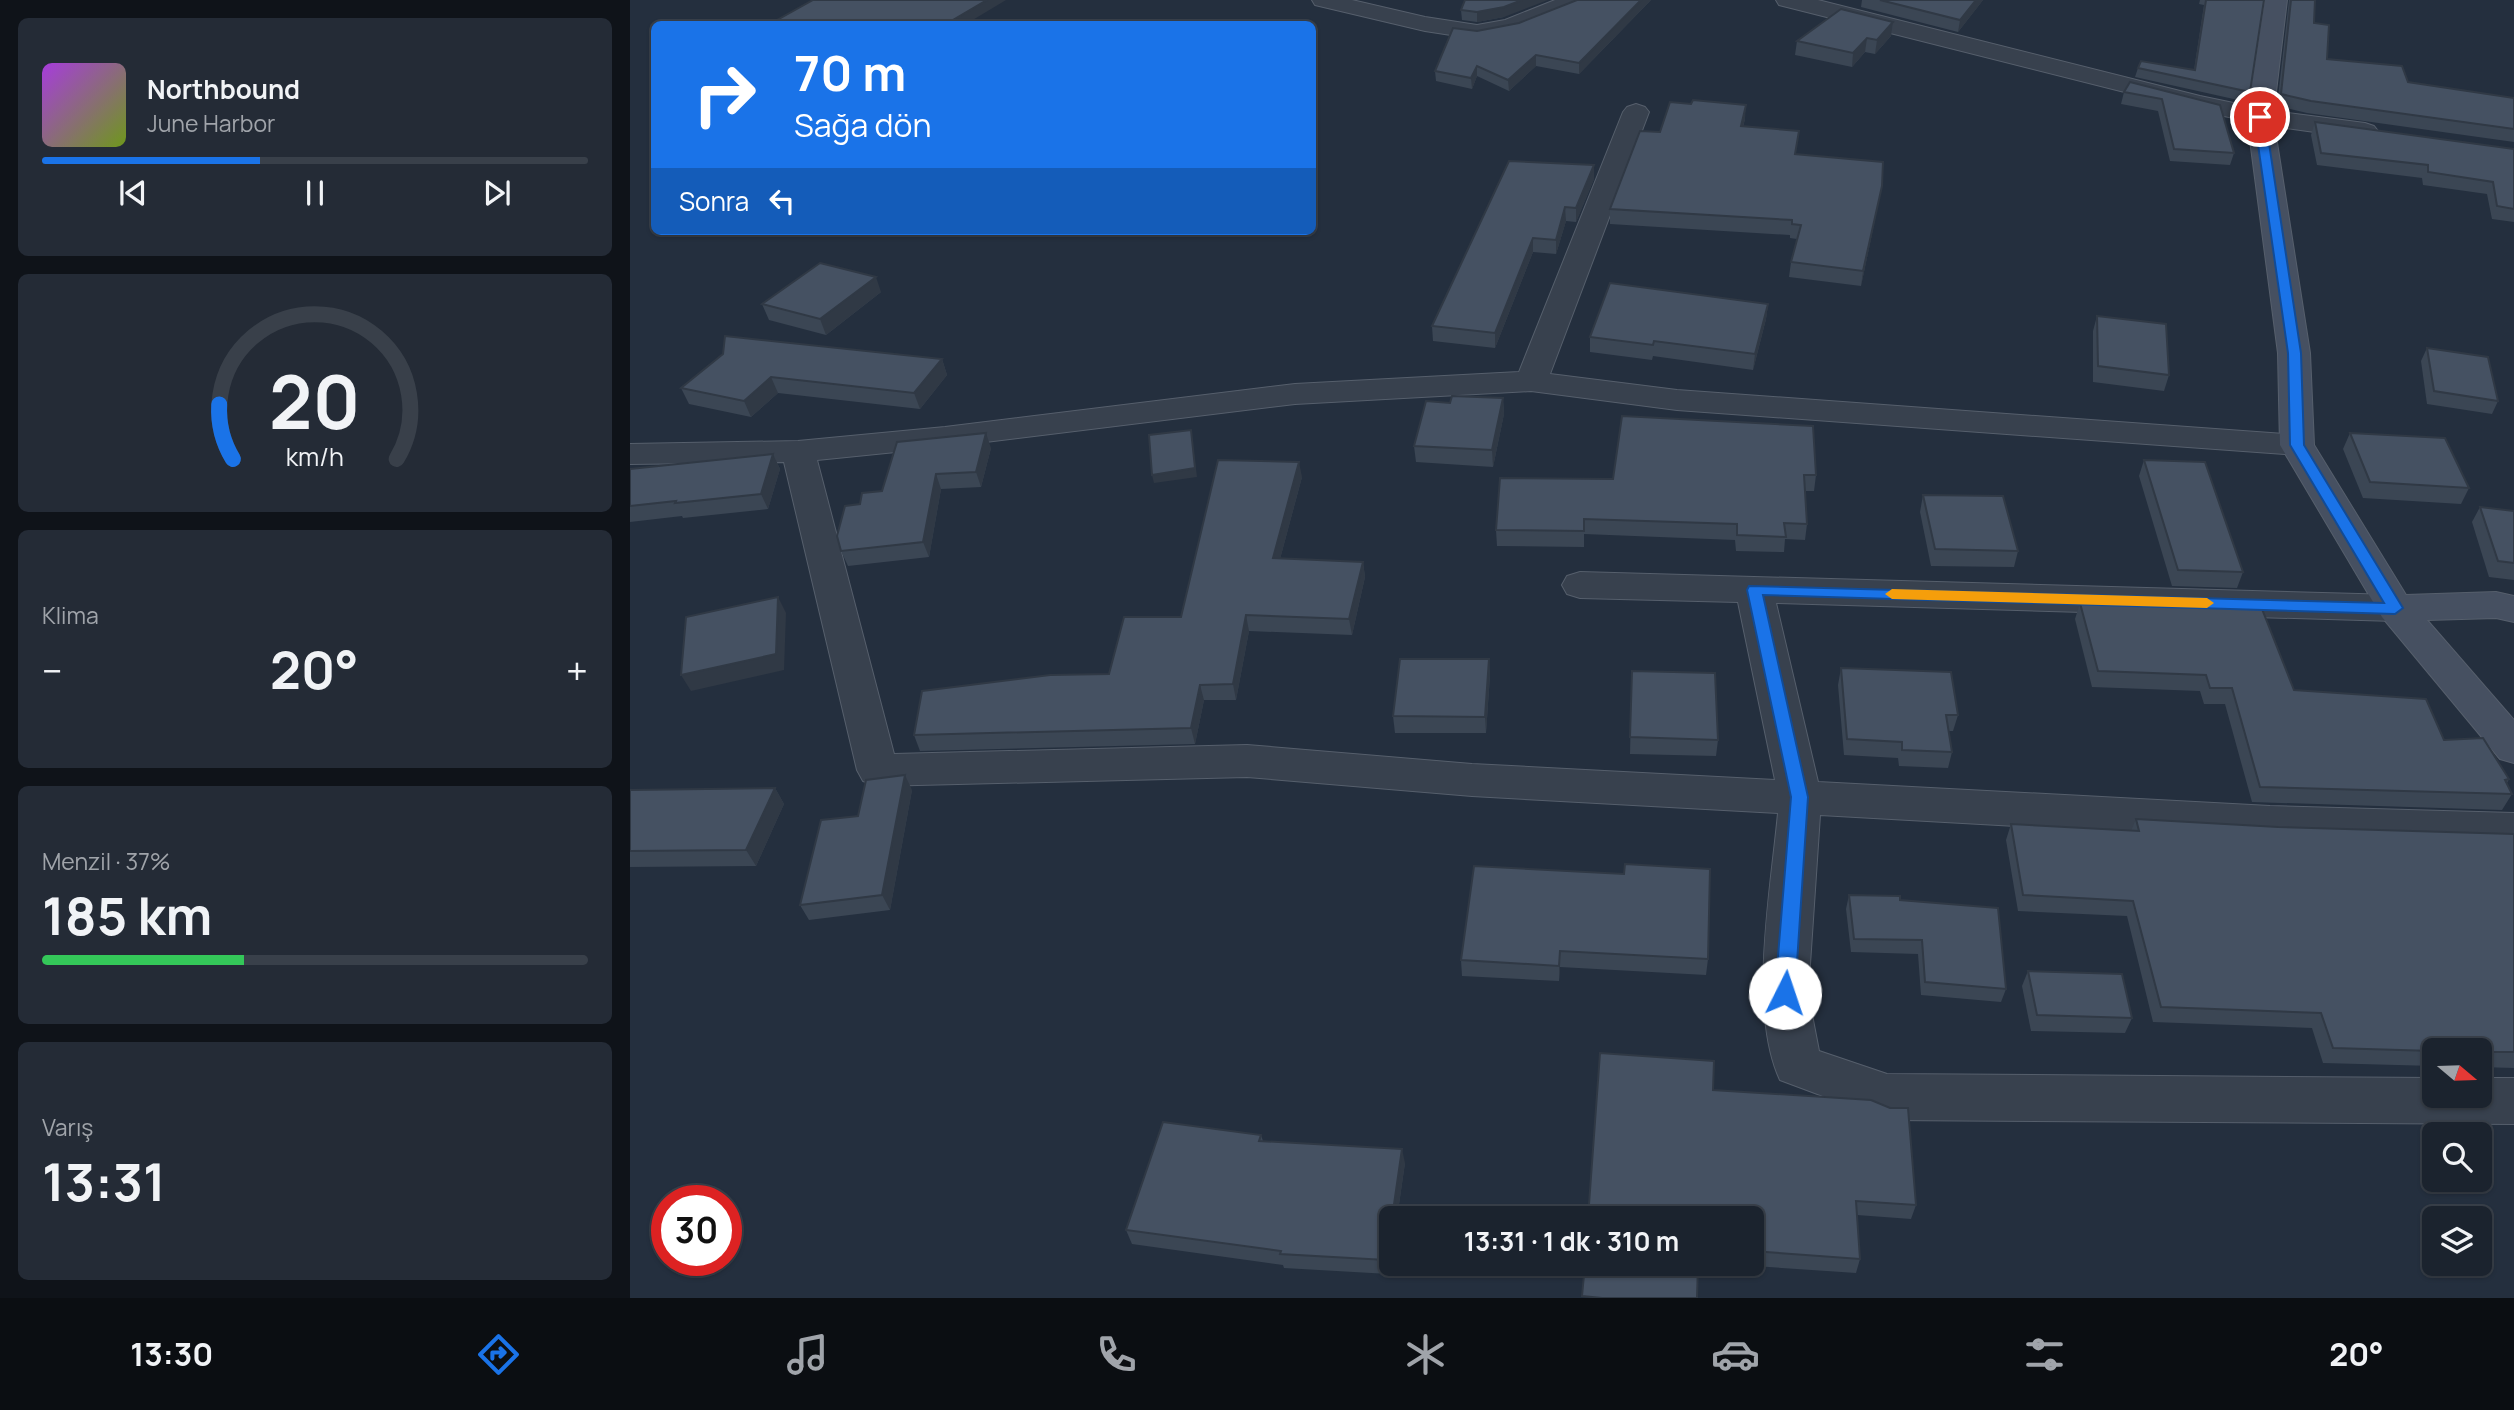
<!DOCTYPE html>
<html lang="tr">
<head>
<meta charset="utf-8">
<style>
  body { margin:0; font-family:Manrope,sans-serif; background:#242b36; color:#f1f3f6; height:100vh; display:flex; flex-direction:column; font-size:26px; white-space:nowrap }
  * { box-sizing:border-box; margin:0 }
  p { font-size:23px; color:#a0a4aa }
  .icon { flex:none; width:38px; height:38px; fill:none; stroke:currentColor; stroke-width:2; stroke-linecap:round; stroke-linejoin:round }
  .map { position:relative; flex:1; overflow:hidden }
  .sheet { display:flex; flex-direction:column; gap:18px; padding:18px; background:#0f1319; width:630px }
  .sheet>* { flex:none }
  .guide { position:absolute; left:21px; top:21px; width:665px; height:214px; border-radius:10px; box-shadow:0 2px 5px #0004,0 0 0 2px #39404a; background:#1a73e8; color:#fff; overflow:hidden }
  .needle { width:46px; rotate:109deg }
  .fabs { position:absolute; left:1792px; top:1038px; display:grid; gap:14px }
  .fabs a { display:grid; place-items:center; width:70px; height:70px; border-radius:10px; background:#1b232e; box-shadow:0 2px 5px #0004,0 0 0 2px #39404a; font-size:35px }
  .speed { position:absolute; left:21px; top:1185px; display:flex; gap:14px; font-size:35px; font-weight:700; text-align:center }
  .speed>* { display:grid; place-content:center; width:91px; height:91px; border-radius:50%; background:#1b232e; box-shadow:0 2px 5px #0004,0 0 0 2px #39404a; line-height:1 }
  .speed .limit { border:10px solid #d22; background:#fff; color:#111 }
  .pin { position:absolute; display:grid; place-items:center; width:60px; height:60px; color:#fff; margin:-30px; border:4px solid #fff; border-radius:50%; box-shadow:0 2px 7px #0007 }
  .me { position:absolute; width:77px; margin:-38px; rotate:4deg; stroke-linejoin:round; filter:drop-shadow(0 0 5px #0008) }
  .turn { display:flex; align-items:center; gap:24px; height:147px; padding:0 28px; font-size:32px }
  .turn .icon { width:91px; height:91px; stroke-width:2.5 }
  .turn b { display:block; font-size:49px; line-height:60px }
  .then { display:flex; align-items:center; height:66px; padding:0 28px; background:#0003; gap:14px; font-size:26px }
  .big { font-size:52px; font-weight:700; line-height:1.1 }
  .sheet .card { flex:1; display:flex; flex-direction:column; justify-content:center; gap:10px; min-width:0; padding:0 24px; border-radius:10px; background:#242b36 }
  .sheet .dial { align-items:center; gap:0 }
  .dial svg { height:182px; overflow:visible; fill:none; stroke:#39404a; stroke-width:7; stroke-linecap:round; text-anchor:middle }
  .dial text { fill:#f1f3f6; stroke:none }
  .song { display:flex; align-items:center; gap:21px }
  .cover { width:84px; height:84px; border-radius:10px; background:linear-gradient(135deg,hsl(280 70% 55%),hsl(80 70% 35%)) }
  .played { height:7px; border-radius:4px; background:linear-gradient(90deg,#1a73e8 40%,#39404a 40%) }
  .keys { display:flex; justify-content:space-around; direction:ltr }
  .heat { display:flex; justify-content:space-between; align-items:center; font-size:38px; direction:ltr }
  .charge { height:10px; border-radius:5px; background:linear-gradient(90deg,#34c759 37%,#39404a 0) }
  .trip { position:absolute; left:749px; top:1206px; width:385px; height:70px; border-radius:10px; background:#1b232e; box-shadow:0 2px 5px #0004,0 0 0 2px #39404a; font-weight:700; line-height:70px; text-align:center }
  .dock { display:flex; height:112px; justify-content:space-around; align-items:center; background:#0b0e12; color:#a0a4aa }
  .dock .icon { width:49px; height:49px }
  .dock .selected { color:#1a73e8 }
  .dock b { font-size:32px; color:#f1f3f6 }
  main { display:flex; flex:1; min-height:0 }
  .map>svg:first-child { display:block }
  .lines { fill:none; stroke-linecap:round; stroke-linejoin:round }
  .street-casing { stroke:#565f6c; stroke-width:2 }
  .secondary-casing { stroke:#565f6c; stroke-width:2 }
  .street { fill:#38414e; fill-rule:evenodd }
  .secondary { fill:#465061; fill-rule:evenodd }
  .wall { fill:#3b4654 }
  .shaded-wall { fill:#303945 }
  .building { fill:#455162; stroke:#303945; stroke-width:2 }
  .route { fill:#1a73e8; stroke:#114b97; stroke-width:2 }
  .slow { fill:#f59e0b }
</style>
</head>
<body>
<main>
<section class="sheet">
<div class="card">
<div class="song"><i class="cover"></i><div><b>Northbound</b><p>June Harbor</p></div></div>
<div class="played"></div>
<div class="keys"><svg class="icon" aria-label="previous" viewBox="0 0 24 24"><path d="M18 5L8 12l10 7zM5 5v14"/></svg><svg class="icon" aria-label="pause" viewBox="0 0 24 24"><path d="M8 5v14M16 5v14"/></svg><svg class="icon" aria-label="next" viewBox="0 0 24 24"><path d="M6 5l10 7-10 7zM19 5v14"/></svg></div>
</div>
<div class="card dial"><svg viewBox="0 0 100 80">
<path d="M14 69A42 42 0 1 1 86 69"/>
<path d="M14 69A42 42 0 0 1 8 45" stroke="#1a73e8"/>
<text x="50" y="56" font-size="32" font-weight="700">20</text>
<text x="50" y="72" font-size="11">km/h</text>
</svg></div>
<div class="card"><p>Klima</p>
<div class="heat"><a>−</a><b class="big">20°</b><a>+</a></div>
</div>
<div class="card"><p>Menzil · 37%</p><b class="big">185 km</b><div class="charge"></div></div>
<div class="card"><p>Varış</p><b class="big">13:31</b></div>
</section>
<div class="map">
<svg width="1884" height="1298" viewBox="0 0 1884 1298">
  <rect width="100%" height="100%" fill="#242f3e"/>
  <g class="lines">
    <defs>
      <g id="street">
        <polygon points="682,0 722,0 795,17 847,25 875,20 925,0 956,0 953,5 889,31 847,39 795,31 685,5"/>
        <polygon points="1146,0 1188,0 1570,96 1642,111 1735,123 1744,126 1748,131 1744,136 1735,139 1642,126 1570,111 1149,5"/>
        <path d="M1006 104 1015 107 1019 112 920 374 1047 390 1667 435 1679 438 1684 445 1679 452 1667 455 1047 410 901 391 665 404 315 447 187 460 264 754 617 745 842 764 1145 780 1108 602 950 598 937 594 932 585 937 576 950 572 1765 595 1778 599 1784 608 1778 617 1765 621 1146 603 1188 782 1640 806 1884 813V847L1640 840 1190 815 1178 994 1189 1051 1257 1074 1804 1078V1096H1850V1078H1884V1124L1257 1120 1150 1080C1118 1011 1141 889 1148 813L842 796 617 777 248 786 233 781 227 770 154 462 0 464V444L168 441 315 427 665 384 889 372 993 112 997 107Z"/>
      </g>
      <polygon id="secondary" points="1635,0 1657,0 1643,117 1680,353 1684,445 1776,595 1866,592 1884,596 1884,622 1866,618 1797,620 1884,720 1884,763 1870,759 1752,617 1650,445 1648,353 1617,117"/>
    </defs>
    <use href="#street" class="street-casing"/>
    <use href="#secondary" class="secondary-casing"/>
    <use href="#street" class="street"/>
    <use href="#secondary" class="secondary"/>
  </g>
  <g class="wall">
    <polygon points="1021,0 949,74 906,66 879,91 847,76 842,89 806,81 805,71 847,31"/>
    <polygon points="1232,0 1353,0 1328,32 1231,7"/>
    <polygon points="1570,0 1634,0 1620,92 1617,102 1505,77 1508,68 1564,70 1574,5 1569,4"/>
    <polygon points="1659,0 1685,0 1684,23 1697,59 1778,82 1884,98 1884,142 1677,113 1647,106"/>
    <polygon points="831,10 874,17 847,22 832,20"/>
    <polygon points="1263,22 1261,36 1245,54 1235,52 1222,67 1165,55 1167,41"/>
    <polygon points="1494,92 1590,105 1604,153 1600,165 1540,161 1528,111 1491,104"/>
    <polygon points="1115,119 1113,127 1166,155 1252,186 1231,286 1159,277 1161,262 1167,239 1160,238 1160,235 980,224 980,209 1030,132"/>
    <polygon points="1685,122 1884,149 1884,222 1862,219 1857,194 1793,185 1792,178 1687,165 1681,135"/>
    <polygon points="964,179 946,222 936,221 926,254 903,252 865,348 803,341 802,326"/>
    <polygon points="251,292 196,335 139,320 132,304"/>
    <polygon points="1138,304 1136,319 1123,370 1023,356 1022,360 960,352 960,337"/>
    <polygon points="1467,316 1539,375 1534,391 1463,382 1463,331"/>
    <polygon points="1797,348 1868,401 1862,414 1797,404 1791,361"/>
    <polygon points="93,354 312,359 317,375 290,409 148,393 121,417 59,404 51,388"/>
    <polygon points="873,398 874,414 863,467 786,462 784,446 820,403"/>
    <polygon points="992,416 1186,475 1184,491 1175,491 1177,524 1175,540 1155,539 1154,552 1106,551 1105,540 954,534 954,547 867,546 866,530 983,479"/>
    <polygon points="1720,433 1839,488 1831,504 1733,498 1713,449"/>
    <polygon points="361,448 351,487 311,489 299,557 218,566 211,551 230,504 252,491"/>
    <polygon points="143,454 150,469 138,509 53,518 52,516 0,522 0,469"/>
    <polygon points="1514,460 1613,572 1607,588 1542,586 1509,476"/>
    <polygon points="672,477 650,559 733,562 735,577 722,635 619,631 606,700 574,700 565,744 290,751 284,735 479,674 551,617"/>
    <polygon points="1293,495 1388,551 1384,567 1301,566 1290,512"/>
    <polygon points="1850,507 1884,511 1884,580 1859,577 1842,522"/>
    <polygon points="1552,601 1664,690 1814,740 1879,779 1877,783 1882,794 1872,810 1622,802 1595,704 1574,704 1570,691 1462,687 1445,619 1450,603 1551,607"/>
    <polygon points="859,659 860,675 856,733 765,733 763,716"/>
    <polygon points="1211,668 1328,715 1323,731 1318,731 1322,752 1318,768 1269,766 1268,758 1214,755 1208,685"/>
    <polygon points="1002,671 1088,740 1086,756 1000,754"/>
    <polygon points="145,788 154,804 126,866 0,867 0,790"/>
    <polygon points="282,790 260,910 179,920 170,905 228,816"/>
    <polygon points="1506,819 1648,827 1884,834 1884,1068 1850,1067 1850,1050 1804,1050 1804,1066 1693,1063 1682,1028 1523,1022 1497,916 1388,911 1376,840 1381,824 1501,831"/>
    <polygon points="844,866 1078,959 1076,975 930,967 929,981 832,976 831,960"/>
    <polygon points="1219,895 1270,900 1376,989 1371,1002 1291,995 1288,954 1221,952 1216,909"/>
    <polygon points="1398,971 1502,1018 1495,1033 1401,1031 1392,986"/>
    <polygon points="1083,1090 1286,1205 1281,1219 1227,1215 1230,1259 1226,1273 1095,1264 1122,1264 1122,1218"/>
    <polygon points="631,1135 633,1141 775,1163 767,1218 761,1218 759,1274 654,1268 653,1265 502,1244 496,1230"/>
  </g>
  <g class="shaded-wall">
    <polygon points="357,0 376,0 336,24 316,24"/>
    <polygon points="892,0 918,0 874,17 847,22 847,12"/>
    <polygon points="1011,0 1021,0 949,74 949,63"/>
    <polygon points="1346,0 1353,0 1328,32 1330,20"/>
    <polygon points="1263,22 1261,36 1245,54 1247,40"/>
    <polygon points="1237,38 1235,52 1222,67 1223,53"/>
    <polygon points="906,55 906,66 879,91 878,80"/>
    <polygon points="847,66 847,76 842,89 841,78"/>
    <polygon points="1116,105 1115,119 1109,141 1111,126"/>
    <polygon points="964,165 964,179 946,222 946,208"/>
    <polygon points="1252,186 1249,201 1231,286 1233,271"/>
    <polygon points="935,207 936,221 926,254 926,240"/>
    <polygon points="903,238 903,252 865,348 865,333"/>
    <polygon points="246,277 251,292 196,335 190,319"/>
    <polygon points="1138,304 1136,319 1123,370 1125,354"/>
    <polygon points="312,359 317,375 290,409 284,393"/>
    <polygon points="141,377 148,393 121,417 114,401"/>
    <polygon points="873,398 874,414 863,467 862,450"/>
    <polygon points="561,430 567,477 524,483 522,475"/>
    <polygon points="356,433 361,448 351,487 346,472"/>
    <polygon points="143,454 150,469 138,509 131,494"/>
    <polygon points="669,462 672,477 646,574 643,558"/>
    <polygon points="306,474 311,489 299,557 293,542"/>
    <polygon points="733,562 735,577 722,635 719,619"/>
    <polygon points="148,597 156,613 154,670 61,691 51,675"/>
    <polygon points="616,615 619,631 606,700 603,684"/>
    <polygon points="859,659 860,675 856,733 855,717"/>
    <polygon points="570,685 574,700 565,744 561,728"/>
    <polygon points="275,775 282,790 260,910 252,895"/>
    <polygon points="145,788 154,804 126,866 116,850"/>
    <polygon points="930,951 930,967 929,981 929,966"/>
    <polygon points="772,1149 775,1163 767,1218 762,1218"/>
    <polygon points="761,1224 761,1255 759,1274 756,1260"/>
  </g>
  <g class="building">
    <polygon points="183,0 357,0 316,24 140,24"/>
    <polygon points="835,0 892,0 874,7 847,12 831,10"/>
    <polygon points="947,0 1011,0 949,63 906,55 878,80 847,66 841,78 805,71 823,28 847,31 889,23"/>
    <polygon points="1250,0 1346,0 1330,20"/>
    <polygon points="1576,0 1634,0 1620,92 1508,68 1511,61 1565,70"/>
    <polygon points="1661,0 1685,0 1684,23 1699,25 1697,59 1772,66 1778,82 1884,98 1884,129 1681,101 1651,94"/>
    <polygon points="1211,9 1263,22 1247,40 1237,38 1223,53 1167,41"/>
    <polygon points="1500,82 1590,105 1604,153 1544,149 1532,99 1494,92"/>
    <polygon points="1063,100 1116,105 1111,126 1169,131 1165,154 1253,162 1252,186 1233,271 1161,262 1171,225 1162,224 1162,220 980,209 1010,131 1030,132 1040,102 1061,104"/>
    <polygon points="1685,122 1884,149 1884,209 1867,206 1863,182 1798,172 1798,165 1691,153"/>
    <polygon points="879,161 964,165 946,208 935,207 926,240 903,238 865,333 802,326"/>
    <polygon points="190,263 246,277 190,319 132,304"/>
    <polygon points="980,283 1138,304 1125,354 1024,341 1023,345 960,337"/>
    <polygon points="1467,316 1536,324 1539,375 1468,366"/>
    <polygon points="95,336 312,359 284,393 141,377 114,401 51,388 93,354"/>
    <polygon points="1797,348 1858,357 1868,401 1804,391"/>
    <polygon points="822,396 873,398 862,450 784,446 796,401 820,403"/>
    <polygon points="992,416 1183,426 1186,475 1174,475 1177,524 1154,523 1156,537 1107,535 1107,524 954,519 954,531 866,530 870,478 983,479"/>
    <polygon points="561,430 565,468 522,475 519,435"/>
    <polygon points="356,433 346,472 306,474 293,542 211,551 207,536 215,506 230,504 232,493 252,491 267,442"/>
    <polygon points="1720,433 1815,438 1839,488 1740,482"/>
    <polygon points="143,454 131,494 45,503 46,501 0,506 0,469"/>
    <polygon points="588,460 669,462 643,558 733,562 719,619 616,615 603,684 570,685 561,728 284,735 292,691 420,675 479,674 494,617 551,617"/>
    <polygon points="1514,460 1575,462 1613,572 1548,570"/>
    <polygon points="1293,495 1373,496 1388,551 1305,549"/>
    <polygon points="1850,507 1884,511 1884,563 1868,561"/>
    <polygon points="148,597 146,654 51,675 56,617"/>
    <polygon points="1552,601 1630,604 1664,690 1796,699 1814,740 1853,738 1879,779 1875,780 1882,794 1630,787 1602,688 1580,688 1576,675 1468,671 1450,603 1554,607"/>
    <polygon points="770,659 859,659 855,717 763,716"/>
    <polygon points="1211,668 1321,672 1328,715 1316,715 1322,752 1272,750 1272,742 1217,739"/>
    <polygon points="1002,671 1085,673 1088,740 1000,737"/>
    <polygon points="275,775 252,895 170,905 191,820 228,816 236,780"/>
    <polygon points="145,788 116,850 0,851 0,790"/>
    <polygon points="1506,819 1648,827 1884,834 1884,1052 1850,1052 1850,1050 1804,1051 1703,1048 1691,1013 1531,1007 1503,901 1393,895 1381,824 1509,831"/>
    <polygon points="995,864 1080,869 1078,959 930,951 929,966 831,960 844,866 994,874"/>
    <polygon points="1219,895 1270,896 1270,900 1368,908 1376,989 1295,982 1292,940 1224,939"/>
    <polygon points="1398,971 1492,974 1502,1018 1407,1015"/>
    <polygon points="970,1053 1084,1061 1083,1090 1241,1100 1260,1108 1278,1108 1286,1205 1226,1201 1230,1259 1122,1251 1122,1218 958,1218"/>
    <polygon points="533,1122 631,1135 629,1141 772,1149 756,1260 650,1254 651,1251 496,1230"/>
    <polygon points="955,1264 1068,1264 1067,1298 972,1298 952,1296"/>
  </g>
  <polygon class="route" points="1630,113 1635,117 1671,353 1674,445 1773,608 1765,614 1133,595 1178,797 1165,993 1162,999 1155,1002 1148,999 1145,993 1161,797 1117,590 1119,586 1754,603 1660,445 1658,353 1624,117"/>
  <polygon class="slow" points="1262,589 1577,598 1584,603 1577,608 1262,599 1255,594"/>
</svg>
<div class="fabs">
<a><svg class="needle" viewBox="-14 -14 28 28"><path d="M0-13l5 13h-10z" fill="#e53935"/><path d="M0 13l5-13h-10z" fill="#a0a4aa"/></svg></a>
<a><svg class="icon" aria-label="search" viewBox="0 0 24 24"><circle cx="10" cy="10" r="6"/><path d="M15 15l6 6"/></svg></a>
<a><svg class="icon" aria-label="layers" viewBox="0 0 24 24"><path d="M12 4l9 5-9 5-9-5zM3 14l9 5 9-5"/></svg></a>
</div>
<div class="speed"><div class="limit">30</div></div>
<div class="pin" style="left:1630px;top:117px;background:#d93025"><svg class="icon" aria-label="arrive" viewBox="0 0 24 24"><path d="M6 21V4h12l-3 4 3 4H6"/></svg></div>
<svg class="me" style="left:1155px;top:993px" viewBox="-20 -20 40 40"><circle r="19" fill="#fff"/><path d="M0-13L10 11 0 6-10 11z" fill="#1a73e8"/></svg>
<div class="trip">13:31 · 1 dk · 310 m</div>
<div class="guide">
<div class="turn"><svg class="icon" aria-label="right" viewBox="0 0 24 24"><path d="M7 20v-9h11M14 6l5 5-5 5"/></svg><div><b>70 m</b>Sağa dön</div></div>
<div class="then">Sonra<svg class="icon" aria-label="left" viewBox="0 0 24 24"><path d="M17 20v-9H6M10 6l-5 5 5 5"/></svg></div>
</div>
</div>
</main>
<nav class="dock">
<b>13:30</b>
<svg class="icon selected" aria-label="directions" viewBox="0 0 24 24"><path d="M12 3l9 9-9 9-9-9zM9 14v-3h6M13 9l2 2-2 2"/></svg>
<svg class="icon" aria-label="music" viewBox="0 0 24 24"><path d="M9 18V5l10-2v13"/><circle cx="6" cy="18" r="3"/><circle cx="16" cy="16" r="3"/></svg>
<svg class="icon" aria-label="phone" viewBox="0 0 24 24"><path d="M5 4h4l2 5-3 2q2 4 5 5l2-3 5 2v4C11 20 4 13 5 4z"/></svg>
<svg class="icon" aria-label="climate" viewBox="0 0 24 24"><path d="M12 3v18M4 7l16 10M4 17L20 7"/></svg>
<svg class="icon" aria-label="car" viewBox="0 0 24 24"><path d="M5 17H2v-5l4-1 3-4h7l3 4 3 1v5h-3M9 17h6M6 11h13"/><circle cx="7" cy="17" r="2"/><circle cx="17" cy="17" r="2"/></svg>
<svg class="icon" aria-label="filters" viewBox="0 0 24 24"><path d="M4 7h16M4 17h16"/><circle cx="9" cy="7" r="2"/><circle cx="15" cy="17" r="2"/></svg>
<b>20°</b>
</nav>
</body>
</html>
